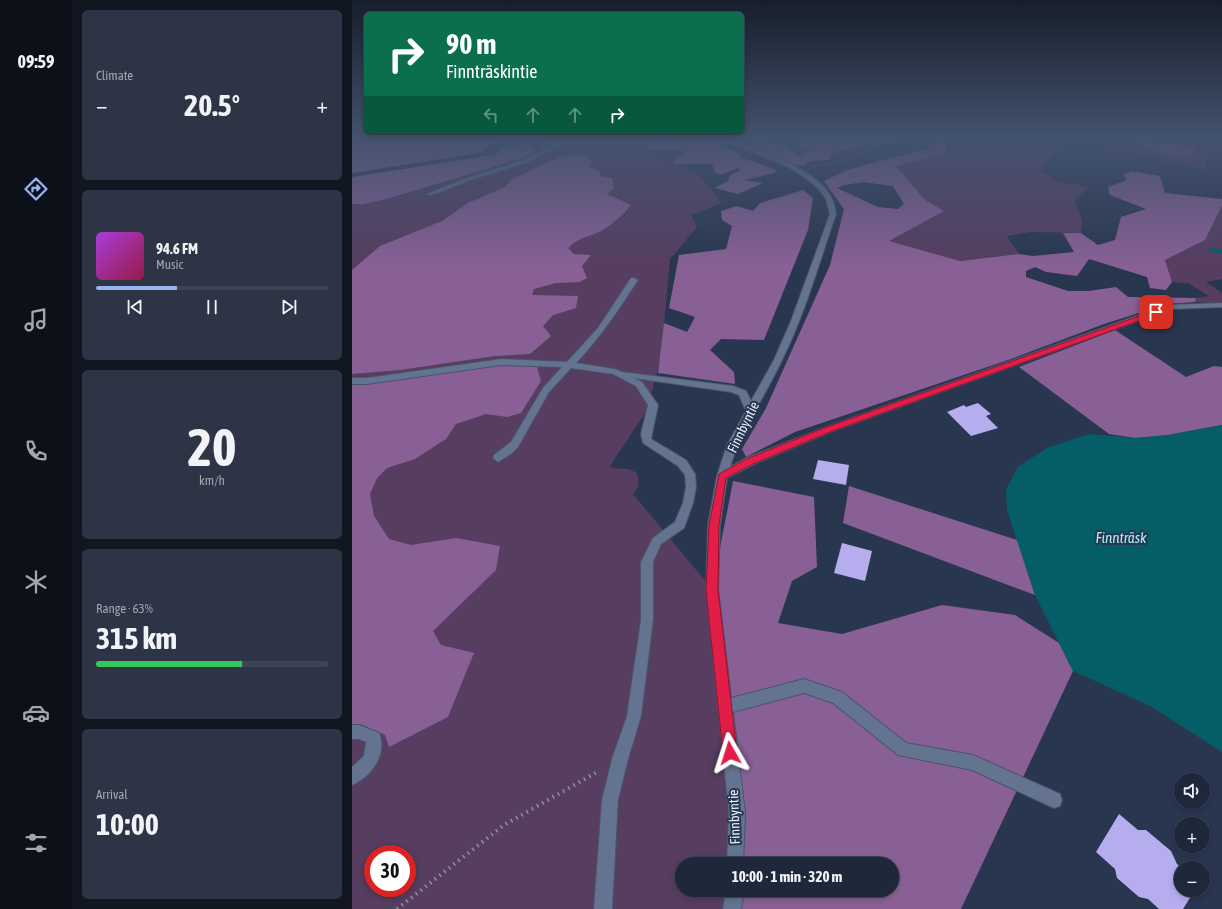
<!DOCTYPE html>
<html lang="en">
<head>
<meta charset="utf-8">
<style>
  body { margin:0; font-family:"Asap Condensed",sans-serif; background:#2c3446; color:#f1f3f6; height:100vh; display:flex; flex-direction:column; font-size:15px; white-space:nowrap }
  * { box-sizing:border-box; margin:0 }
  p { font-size:13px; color:#a1a6af }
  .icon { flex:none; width:22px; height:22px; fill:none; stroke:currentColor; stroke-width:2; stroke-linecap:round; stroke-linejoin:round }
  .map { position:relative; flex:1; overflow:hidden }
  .drawer { display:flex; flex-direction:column; gap:10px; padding:10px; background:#111620; width:280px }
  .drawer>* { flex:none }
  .banner { position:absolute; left:12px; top:12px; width:380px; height:122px; border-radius:6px; box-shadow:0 2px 6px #0003,0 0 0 1px #3c4455; background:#0b6e4f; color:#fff; overflow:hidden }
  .controls { position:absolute; left:822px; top:773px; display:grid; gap:8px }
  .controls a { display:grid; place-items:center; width:36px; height:36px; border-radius:50%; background:#1f283b; box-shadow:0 2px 6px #0003,0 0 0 1px #3c4455; font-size:20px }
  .speed { position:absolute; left:12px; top:845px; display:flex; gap:8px; font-size:20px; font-weight:700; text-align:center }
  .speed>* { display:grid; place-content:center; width:52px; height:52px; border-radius:50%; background:#1f283b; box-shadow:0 2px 6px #0003,0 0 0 1px #3c4455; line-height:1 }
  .speed .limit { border:6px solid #d22; background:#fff; color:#111 }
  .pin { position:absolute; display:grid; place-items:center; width:34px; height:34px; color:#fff; margin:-17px; border-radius:8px; box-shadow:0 2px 6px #0006 }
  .me { position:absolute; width:44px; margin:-22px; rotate:354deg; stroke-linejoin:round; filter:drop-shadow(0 0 3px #0008) }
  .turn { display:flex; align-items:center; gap:14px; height:84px; padding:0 16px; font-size:18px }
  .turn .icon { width:52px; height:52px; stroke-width:2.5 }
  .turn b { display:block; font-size:28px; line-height:34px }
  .lanes { display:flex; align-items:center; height:38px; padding:0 16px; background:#0003; justify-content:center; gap:20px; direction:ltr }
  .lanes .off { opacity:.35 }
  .big { font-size:30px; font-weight:700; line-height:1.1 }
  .drawer .tile { flex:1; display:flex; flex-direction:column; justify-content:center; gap:6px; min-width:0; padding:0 14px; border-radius:6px; background:#2c3446 }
  .drawer .dial { align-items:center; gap:0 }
  .dial b { font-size:52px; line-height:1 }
  .song { display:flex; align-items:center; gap:12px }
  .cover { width:48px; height:48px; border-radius:6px; background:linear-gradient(135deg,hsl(280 70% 55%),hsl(340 70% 35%)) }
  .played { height:4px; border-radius:2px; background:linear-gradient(90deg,#95b2f1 35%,#3c4455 35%) }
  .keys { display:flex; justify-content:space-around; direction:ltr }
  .heat { display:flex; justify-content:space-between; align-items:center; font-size:22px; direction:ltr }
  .charge { height:6px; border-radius:3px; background:linear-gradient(90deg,#34c759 63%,#3c4455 0) }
  .trip { position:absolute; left:323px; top:857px; width:224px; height:40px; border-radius:20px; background:#1f283b; box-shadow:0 2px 6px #0003,0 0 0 1px #3c4455; font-weight:700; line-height:40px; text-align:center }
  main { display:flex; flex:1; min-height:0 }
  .menu { display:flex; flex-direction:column; width:72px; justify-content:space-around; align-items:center; background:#0c1018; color:#a1a6af }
  .menu .icon { width:28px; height:28px }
  .menu .current { color:#95b2f1 }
  .menu b { font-size:18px; color:#f1f3f6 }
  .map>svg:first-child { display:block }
  .green { fill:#573d60; fill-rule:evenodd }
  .forest { fill:#886095; fill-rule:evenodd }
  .water { fill:#055e67 }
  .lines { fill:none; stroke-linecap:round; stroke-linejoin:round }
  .stream { stroke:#055e67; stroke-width:4 }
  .building { fill:#b5adee }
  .minor-casing { stroke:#495469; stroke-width:2 }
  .path-far1 { stroke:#8893a7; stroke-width:1.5; stroke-dasharray:0.5 1.5; stroke-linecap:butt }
  .path { stroke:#8893a7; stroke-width:4; stroke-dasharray:1.5 4.5; stroke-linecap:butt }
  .minor { fill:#64738f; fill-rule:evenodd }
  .route { fill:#e11d48; stroke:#92132f }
  .labels { text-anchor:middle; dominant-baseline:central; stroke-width:4; stroke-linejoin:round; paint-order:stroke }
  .street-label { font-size:14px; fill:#e6efff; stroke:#29364f }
  .water-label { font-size:15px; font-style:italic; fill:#a7f1fb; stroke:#29364f }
</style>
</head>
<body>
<main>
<nav class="menu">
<b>09:59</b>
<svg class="icon current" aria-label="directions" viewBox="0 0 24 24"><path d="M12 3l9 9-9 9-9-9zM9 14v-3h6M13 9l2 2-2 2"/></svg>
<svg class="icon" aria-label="music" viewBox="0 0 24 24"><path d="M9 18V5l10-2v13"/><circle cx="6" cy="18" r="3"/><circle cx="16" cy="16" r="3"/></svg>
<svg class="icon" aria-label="phone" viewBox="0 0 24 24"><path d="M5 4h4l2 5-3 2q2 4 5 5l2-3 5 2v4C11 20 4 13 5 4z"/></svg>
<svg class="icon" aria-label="climate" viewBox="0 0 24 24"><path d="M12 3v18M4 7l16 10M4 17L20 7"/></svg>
<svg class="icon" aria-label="car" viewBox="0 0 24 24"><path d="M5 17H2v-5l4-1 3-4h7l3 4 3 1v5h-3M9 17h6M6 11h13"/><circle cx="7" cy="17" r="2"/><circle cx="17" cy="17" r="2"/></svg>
<svg class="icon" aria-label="filters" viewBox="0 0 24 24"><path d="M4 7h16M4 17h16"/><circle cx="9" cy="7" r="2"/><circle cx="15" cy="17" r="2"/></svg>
</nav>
<section class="drawer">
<div class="tile"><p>Climate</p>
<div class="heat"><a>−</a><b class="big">20.5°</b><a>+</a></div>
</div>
<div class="tile">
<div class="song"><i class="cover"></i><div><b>94.6 FM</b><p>Music</p></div></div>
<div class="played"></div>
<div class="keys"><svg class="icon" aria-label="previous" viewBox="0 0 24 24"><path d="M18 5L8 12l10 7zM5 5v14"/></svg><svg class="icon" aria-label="pause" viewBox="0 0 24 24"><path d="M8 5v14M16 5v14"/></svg><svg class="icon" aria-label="next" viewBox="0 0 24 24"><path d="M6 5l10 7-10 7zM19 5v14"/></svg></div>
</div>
<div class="tile dial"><b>20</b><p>km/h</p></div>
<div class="tile"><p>Range · 63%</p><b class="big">315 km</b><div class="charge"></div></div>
<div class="tile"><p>Arrival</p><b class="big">10:00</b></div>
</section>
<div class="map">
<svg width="870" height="909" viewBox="0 0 870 909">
  <rect width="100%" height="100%" fill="#29364f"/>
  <g class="green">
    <path d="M198 139H290L299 154 320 162 348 176 370 203 339 215 345 227 318 259 309 357 295 410 258 466 260 468 277 469 285 473C287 481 288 488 281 494L360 589 383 864H330V890H383L380 909H0V204H12L35 199 164 161 181 155ZM21 854H55V888H21Z"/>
    <polygon points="615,139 717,139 689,167 688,172 709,182 737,187 723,200 730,221 729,233 679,232 655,236 667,254 608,261 536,241 591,211 573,200 544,166 595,153 592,144"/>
    <polygon points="723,139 772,139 814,154 844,146 807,143 798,139 870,139 870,151 858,152 853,170"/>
    <polygon points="870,206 870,279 854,282 870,293 870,303 843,302 844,298 857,296 836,283 820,282 813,260 853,240"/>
  </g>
  <g class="forest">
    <path d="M0 139H52L50 141C76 139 117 135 141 142L129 152 121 154 0 173Z"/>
    <polygon points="290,139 307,139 310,142 323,139 353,139 389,154 389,157 424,170 423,173 392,180 411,183 386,194 363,188 376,181 378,175 388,171 386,168 370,174 363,173 360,164 324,164 320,162 333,151 297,150"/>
    <path d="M381 139C411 139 422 137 447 156L460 150 447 149 449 139H554V143L510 145 501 149 482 152 478 160 456 161 454 166 443 165Z"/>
    <path d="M580 139H615L593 144 595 153 544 166 573 200 592 211 537 241 608 261 667 254 681 256 722 252 711 233H729L746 245 763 240 769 217 794 209 758 195 756 187 775 180 771 175 780 171 808 176 813 193 870 199V206L853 240 813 260 820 282 814 290 798 288 795 277 737 259 725 276 694 272 683 267 674 271V277L716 291H737L764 287 776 297 844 298 843 302 815 304 752 324 659 359 443 432 394 457 390 449 414 408 478 265 492 209 472 181 497 169 577 148ZM511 182 541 186 552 204 546 209 526 207 485 188 492 185Z"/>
    <polygon points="772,139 798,139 807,143 845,146 837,157 814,154"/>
    <polygon points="173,144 183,149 181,155 35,199 12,204 0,204 0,177 141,155 153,147"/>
    <path d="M232 155 241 161 237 167 247 171 249 176 260 178 262 188 255 194 279 205C271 215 261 224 249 231 237 237 225 238 216 248L222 254 239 255 230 266 235 278 228 282 204 283 182 289 180 295 226 296 224 308 201 315 191 326 199 336 178 354 143 356 48 370 0 374V270L28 246 90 221 116 203 153 187 159 180 193 163 210 156Z"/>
    <polygon points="451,190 461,198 456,230 412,340 369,339 358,350 382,372 383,384 306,373 312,323 335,332 343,317 317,308 327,255 374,249 380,226 370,220 369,211 385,206 401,211 408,203"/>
    <polygon points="763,330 834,377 862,366 870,367 870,425 816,435 783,438 757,434 667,367"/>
    <polygon points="149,364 185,367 189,381 169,413 155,417 134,414 104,424 94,439 63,459 35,468 25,478 18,494 22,516 37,539 59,545 104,538 148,546 144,570 81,631 89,645 122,653 96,717 37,747 33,735 8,724 0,725 0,385"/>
    <polygon points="381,481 462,497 465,567 440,581 426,623 490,634 590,605 663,615 707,643 721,671 609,909 380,909 383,890 540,890 540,864 383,864 360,589"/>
    <polygon points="497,486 665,540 683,595 491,523"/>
  </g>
  <polygon class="water" points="870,425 870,752 798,706 721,671 683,595 655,510 654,490 666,467 695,448 737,434 783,438 816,435"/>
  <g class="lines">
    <polyline class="stream" points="859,250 870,251"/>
  </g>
  <g class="building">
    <polygon points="626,403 639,414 634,416 646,428 619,436 595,412 612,405 614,407"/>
    <polygon points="466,460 497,465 494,485 461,479"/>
    <polygon points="490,543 520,551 513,581 482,573"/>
    <polygon points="767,814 786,830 794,830 819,851 825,864 830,868 829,890 843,890 831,909 807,909 796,899 787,897 765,878 763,869 744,852"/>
  </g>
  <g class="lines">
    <defs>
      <g id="minor">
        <polygon points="199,139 203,139 202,145 213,142 215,143 176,162 119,180 80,195 75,194 115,178 172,160 197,147"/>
        <path d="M371 139H377C408 153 464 166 480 199 482 203 483 209 484 214 467 263 453 314 430 360 413 396 390 429 378 467L394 458 472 428 815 305 870 303V307L819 309 478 432 402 464 375 478 368 525 366 589 379 698 452 679 490 692 554 743 621 755 708 794 710 800 708 806 702 808 620 770 546 755 481 703 452 693 381 712 393 813 391 864H375L377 813 354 589 356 525 365 476 375 445 394 411 387 395 379 392 282 378 290 382 306 405 299 439 334 460 343 474 344 487 341 503 332 528 309 544 301 562V620L289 716 276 759 266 800 260 909H242L250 800 260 759 275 716 289 620V562L301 538 323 522 331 503 334 487 333 475 326 466 291 443 289 434 296 405 284 386 261 374 219 368 197 392 166 447 159 454 146 462 141 458 142 455 159 442 191 388 210 367 149 365 15 384H0V378H15L149 359 215 362 246 328 279 278H282L286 280C267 309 248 338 224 363L263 369 270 372 381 386 394 391 399 401 422 360 439 321 478 214 474 199 466 188 452 177 436 167Z"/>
        <path d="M0 725H7L27 733C36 754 19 777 0 785V767L12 756 14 742 7 739H0Z"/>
        <polygon points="374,890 392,890 389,909 371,909"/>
      </g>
    </defs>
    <use href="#minor" class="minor-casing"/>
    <g class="path-far1">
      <polyline points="459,165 450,153 474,139"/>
      <polyline points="462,168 464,165 483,163 542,139"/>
    </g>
    <polyline class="path" points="45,909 152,825 247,771"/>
    <use href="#minor" class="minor"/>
  </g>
  <linearGradient id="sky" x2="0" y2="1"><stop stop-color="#171e2b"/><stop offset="0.52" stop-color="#43526e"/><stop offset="1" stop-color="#43526e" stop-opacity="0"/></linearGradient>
  <rect width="870" height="266" fill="url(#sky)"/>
  <polygon class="route" points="804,310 806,311 806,314 478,432 401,464 374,478 367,525 366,590 385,753 383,757 378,759 373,757 371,753 354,590 357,525 367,474 394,459 472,428"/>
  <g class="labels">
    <g class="street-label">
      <text transform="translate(391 427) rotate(-64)">Finnbyntie</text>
      <text transform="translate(382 817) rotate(-92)">Finnbyntie</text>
    </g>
    <g class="water-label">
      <text x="769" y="537">Finnträsk</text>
    </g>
  </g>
</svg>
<div class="controls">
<a><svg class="icon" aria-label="sound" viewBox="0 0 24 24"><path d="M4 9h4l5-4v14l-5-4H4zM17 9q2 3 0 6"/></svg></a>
<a>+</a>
<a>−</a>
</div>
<div class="speed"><div class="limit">30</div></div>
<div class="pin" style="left:804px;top:312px;background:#d93025"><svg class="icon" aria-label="arrive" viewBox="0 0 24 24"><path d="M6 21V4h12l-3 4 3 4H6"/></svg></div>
<svg class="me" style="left:378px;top:753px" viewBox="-20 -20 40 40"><path d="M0-17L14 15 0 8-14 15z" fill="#e11d48" stroke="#fff" stroke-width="4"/></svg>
<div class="trip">10:00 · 1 min · 320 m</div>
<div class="banner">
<div class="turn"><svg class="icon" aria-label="right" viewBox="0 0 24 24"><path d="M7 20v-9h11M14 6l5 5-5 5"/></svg><div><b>90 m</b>Finnträskintie</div></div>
<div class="lanes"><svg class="icon off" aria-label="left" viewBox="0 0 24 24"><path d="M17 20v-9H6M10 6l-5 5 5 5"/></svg><svg class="icon off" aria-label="ahead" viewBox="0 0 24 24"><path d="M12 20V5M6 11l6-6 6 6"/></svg><svg class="icon off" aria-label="ahead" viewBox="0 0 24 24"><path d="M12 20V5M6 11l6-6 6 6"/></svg><svg class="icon" aria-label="right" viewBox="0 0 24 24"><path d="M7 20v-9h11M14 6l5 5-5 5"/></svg></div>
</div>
</div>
</main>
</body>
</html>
